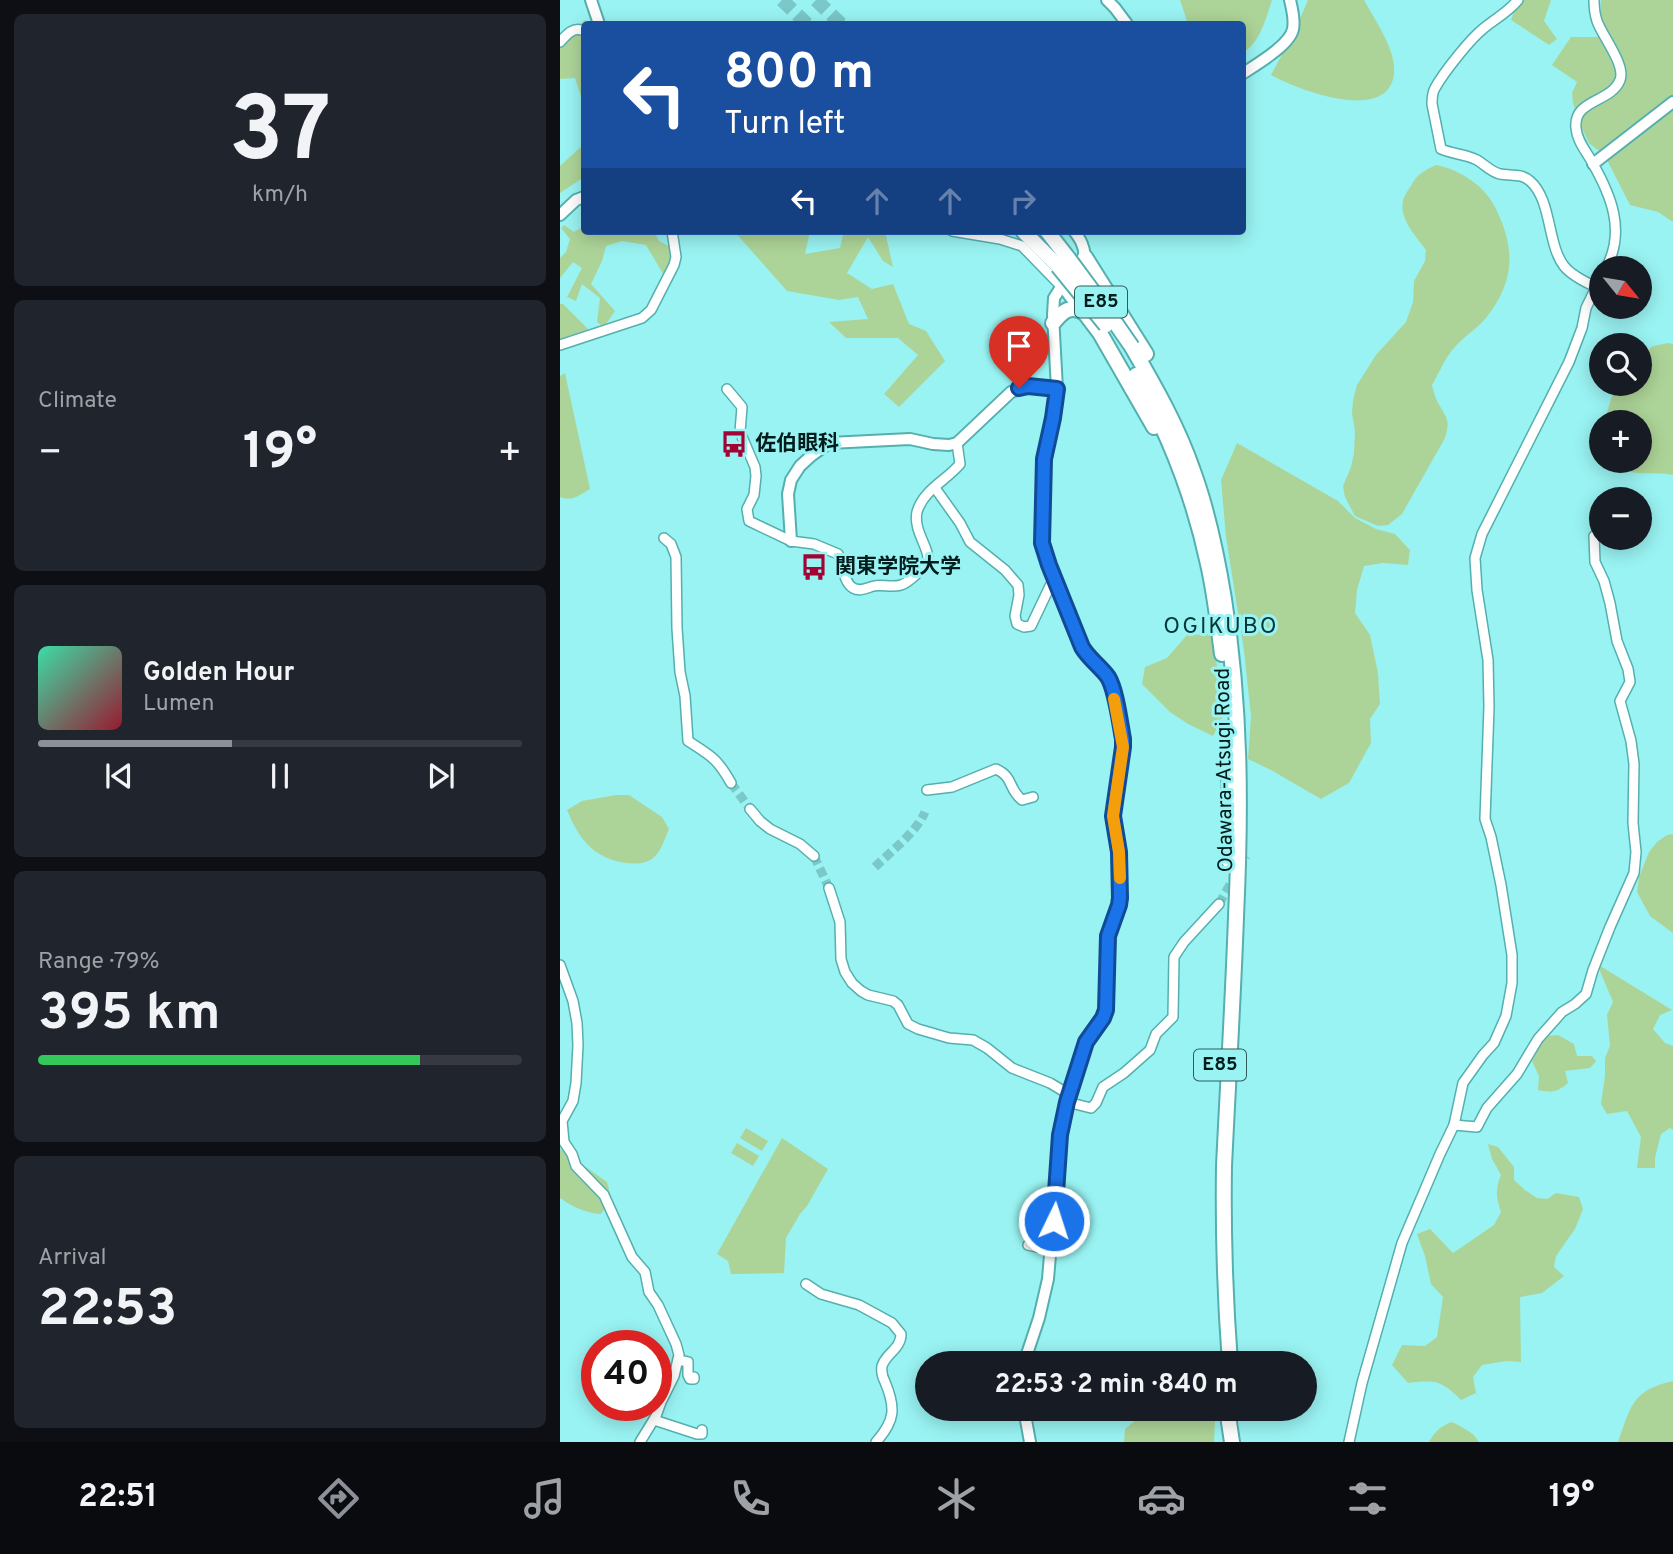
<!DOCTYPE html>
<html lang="en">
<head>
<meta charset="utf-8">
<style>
  body { margin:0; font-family:Overpass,"Noto Sans JP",sans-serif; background:#20242c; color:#f1f3f6; height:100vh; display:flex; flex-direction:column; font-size:26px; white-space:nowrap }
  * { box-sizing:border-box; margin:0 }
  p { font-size:23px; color:#9ea1a6 }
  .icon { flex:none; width:38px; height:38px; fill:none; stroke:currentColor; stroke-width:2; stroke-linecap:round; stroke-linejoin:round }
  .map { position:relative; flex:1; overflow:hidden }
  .drawer { display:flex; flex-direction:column; gap:14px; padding:14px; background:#0d0f14; width:560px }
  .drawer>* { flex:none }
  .top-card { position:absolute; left:21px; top:21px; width:665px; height:214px; border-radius:7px; box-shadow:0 4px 18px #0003; background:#1a4fa0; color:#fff; overflow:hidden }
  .needle { width:46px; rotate:120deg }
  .controls { position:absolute; left:1029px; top:256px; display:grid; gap:14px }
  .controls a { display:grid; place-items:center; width:63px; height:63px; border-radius:50%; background:#171b24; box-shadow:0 4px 18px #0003; font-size:35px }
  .speed { position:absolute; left:21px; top:1330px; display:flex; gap:14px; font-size:35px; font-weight:700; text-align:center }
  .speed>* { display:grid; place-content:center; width:91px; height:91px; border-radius:50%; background:#171b24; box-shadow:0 4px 18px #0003; line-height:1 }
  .speed .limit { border:10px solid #d22; background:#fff; color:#111 }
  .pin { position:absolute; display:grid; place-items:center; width:60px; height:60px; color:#fff; margin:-72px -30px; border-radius:50% 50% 50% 0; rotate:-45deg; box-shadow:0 0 7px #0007 }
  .pin .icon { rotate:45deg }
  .me { position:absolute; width:77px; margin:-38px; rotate:4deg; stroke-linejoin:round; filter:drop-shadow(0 0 5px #0008) }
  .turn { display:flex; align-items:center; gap:24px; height:147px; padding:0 28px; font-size:32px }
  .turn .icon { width:91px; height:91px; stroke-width:2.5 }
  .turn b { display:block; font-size:49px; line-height:60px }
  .lanes { display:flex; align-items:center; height:66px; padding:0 28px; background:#0003; justify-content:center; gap:35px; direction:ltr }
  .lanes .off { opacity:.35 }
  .big { font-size:52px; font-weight:700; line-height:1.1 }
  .drawer .card { flex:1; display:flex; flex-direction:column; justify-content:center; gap:10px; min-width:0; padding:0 24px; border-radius:10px; background:#20242c }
  .drawer .dial { align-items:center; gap:0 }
  .dial b { font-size:91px; line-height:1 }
  .song { display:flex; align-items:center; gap:21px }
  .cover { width:84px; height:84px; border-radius:10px; background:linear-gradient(135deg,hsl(160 70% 55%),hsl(350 70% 35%)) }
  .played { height:7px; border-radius:4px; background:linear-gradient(90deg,#8c9099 40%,#363941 40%) }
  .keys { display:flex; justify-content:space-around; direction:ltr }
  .heat { display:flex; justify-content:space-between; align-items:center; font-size:38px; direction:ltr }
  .charge { height:10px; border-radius:5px; background:linear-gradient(90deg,#34c759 79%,#363941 0) }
  .trip { position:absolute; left:355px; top:1351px; width:402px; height:70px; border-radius:35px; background:#171b24; box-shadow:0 4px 18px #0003; font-weight:700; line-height:70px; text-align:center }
  .tabs { display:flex; height:112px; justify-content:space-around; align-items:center; background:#090b0e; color:#9ea1a6 }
  .tabs .icon { width:49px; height:49px }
  .tabs .active { color:#8c9099 }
  .tabs b { font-size:32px; color:#f1f3f6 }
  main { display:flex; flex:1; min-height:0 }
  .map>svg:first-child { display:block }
  .green { fill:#add498 }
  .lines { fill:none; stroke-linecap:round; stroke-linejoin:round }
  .minor-tunnel { stroke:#7ac8c7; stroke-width:9; stroke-dasharray:9 4.5; stroke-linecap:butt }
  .trunk-tunnel { stroke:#7ac8c7; stroke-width:14; stroke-dasharray:14 7; stroke-linecap:butt }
  .minor-casing { stroke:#55afaf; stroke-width:12 }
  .tertiary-casing { stroke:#55afaf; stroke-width:14 }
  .trunk-casing { stroke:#55afaf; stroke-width:18 }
  .minor { stroke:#fff; stroke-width:9 }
  .tertiary { stroke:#fff; stroke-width:10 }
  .trunk { stroke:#fff; stroke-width:14 }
  .trunk-bridge-casing { stroke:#55afaf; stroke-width:18; stroke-linecap:butt }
  .trunk-bridge { stroke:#fff; stroke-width:14 }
  .route-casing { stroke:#114b97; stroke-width:18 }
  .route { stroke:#1a73e8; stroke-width:12 }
  .slow { stroke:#f59e0b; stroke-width:12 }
  .labels { text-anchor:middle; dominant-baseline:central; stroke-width:6; stroke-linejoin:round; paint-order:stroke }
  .shield { fill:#99f3f2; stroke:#2e5c5c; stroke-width:2 }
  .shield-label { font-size:19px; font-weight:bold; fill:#001c1c }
  .poi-label { font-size:21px; font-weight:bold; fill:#001c1c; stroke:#99f3f2; text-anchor:start }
  .street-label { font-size:21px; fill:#001c1c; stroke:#99f3f2 }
  .neighbourhood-label { font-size:23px; letter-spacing:2px; fill:#013737; stroke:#99f3f2 }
</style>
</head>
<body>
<main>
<section class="drawer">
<div class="card dial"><b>37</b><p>km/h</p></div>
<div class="card"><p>Climate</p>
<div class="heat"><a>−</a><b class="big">19°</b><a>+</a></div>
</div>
<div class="card">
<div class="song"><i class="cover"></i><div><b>Golden Hour</b><p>Lumen</p></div></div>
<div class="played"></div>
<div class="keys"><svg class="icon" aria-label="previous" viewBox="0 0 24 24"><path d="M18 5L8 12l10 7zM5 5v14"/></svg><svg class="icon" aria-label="pause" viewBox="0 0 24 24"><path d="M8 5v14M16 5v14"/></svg><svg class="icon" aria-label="next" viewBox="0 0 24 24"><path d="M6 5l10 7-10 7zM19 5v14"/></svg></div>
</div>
<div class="card"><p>Range · 79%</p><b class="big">395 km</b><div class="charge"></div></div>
<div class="card"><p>Arrival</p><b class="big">22:53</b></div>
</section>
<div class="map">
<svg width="1113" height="1442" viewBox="0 0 1113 1442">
  <rect width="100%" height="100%" fill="#99f3f2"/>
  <g class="green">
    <path d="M620 0H712C706 19 700 42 683 53L682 24H628Z"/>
    <path d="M748 0H804C815 20 837 51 834 74 828 125 736 89 711 75L736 28Z"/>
    <polygon points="956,0 991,0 984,21 997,39 989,45 951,20 957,3"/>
    <polygon points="1041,0 1113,0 1113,222 1098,212 1070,205 1045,156 1029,143 1020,124 1013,103 1012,93 1017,82 992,65 1011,37 1039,37"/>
    <polygon points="25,20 28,24 24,24 24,105 15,78 0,79 0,38 2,40"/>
    <polygon points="24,144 24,181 21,179 0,193 0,166"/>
    <path d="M876 165C900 170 924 185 935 207 956 249 955 281 926 318 917 329 903 337 894 348 885 358 879 373 872 385 873 390 875 396 877 401 886 418 891 418 885 438L842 514 828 525 818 526 795 516 785 497 783 486 791 467 794 453 795 431 792 414 793 400 797 385 816 355 846 322 853 302 854 281 865 261 866 250C856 236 839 219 843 201 844 196 848 190 851 186 856 175 865 170 876 165Z"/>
    <polygon points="4,225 14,232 24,226 24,231 94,231 99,241 111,247 112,259 105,277 86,245 62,241 46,246 42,261 31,284 55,311 44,327 37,322 40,298 22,284 16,301 7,297 22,268 13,262 0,278 0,258 6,252 10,239 1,228"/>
    <polygon points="174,231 250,231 245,254 280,248 284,231 325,231 333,267 323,261 308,237 287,273 312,289 333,284 349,324 366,331 385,361 339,407 324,394 358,355 338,338 286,338 269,322 308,319 298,297 279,300 227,291"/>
    <polygon points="0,304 3,304 31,332 0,341"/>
    <path d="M1108 343 1113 344V475C1088 470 1070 480 1051 460H1080V422H1044L1052 396 1060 383H1080V356L1093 346Z"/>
    <path d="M5 373 30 489C20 495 12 502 0 497V376Z"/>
    <polygon points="677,443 778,501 795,518 816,529 835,534 850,550 848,565 823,563 804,566 797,590 795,613 810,635 818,673 820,704 810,719 811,743 789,783 761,799 711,770 688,759 691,716 684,651 666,537 661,480"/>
    <polygon points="652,634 657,666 663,713 662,719 656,720 656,730 653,736 628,724 610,712 582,684 585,667 607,658 627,635"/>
    <path d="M56 795H69L102 817 109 829C105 838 101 852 93 858 86 864 75 864 66 863 33 858 19 839 7 810L22 801Z"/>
    <polygon points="1113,834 1113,933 1090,916 1077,892 1079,877 1089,852 1097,842 1107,835"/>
    <polygon points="1037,964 1112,1010 1100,1015 1093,1029 1105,1043 1113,1046 1113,1130 1110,1128 1101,1134 1095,1158 1095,1168 1077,1168 1081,1137 1067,1111 1047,1114 1041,1104 1045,1075 1045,1058 1050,1046 1047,1015 1053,1002"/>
    <path d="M998 1035 1014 1044 1017 1056H1032L1036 1061 1030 1068 1005 1071 1008 1083C998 1092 992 1093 978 1090L979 1076 972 1061 985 1036Z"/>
    <polygon points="186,1128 208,1141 202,1151 180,1138"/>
    <polygon points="222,1138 268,1169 247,1206 240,1214 226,1238 224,1273 171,1274 168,1261 157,1254"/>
    <polygon points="177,1143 199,1156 193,1166 171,1153"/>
    <path d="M928 1144 938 1147 954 1167V1180L965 1190 977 1198 987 1199 996 1193 1019 1197 1023 1209 1015 1229 996 1256 994 1267 1004 1276 982 1293 960 1297 961 1362 946 1361 922 1365 913 1377 916 1393 901 1400C881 1380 875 1380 848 1383L832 1365 842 1345 865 1346 877 1337 883 1297 871 1284 865 1256 857 1234 870 1229 893 1253 934 1225 941 1212C936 1196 935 1190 941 1175L932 1159Z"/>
    <path d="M0 1149 47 1182C52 1196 49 1203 41 1214 25 1213 13 1207 0 1198Z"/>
    <path d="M1113 1381V1442H1058C1071 1406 1072 1390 1113 1381Z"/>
    <polygon points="603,1409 648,1409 653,1410 655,1419 654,1442 564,1442 565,1429 577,1419"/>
    <path d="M892 1422C902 1427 913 1432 919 1442H869C875 1431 881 1426 892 1422Z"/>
  </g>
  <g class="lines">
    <g class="minor-tunnel">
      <polyline points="171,783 190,809"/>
      <polyline points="254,856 269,888"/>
      <path d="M315 867C332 850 355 834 365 812"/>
      <polyline points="659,904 686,856"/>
    </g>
    <g class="trunk-tunnel">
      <polyline points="222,0 247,24"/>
      <polyline points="256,0 281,24"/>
    </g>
    <defs>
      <g id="minor">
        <path d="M958 0C947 13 936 18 924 28 910 39 884 72 875 88 872 93 872 98 872 104L881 149C892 154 906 154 917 160 924 164 931 172 940 174 951 176 961 173 970 181 992 200 987 244 1004 266 1011 275 1025 282 1036 287"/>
        <path d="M1034 0C1034 7 1035 15 1037 21 1042 36 1066 65 1060 80 1051 103 1013 99 1016 128 1017 141 1026 151 1032 162 1051 195 1066 231 1046 268"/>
        <path d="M0 42C7 34 14 26 24 31"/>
        <polyline points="392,231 440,239 462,246 501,286"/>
        <polyline points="0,345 82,318 91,310 114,265 116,257 112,231"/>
        <path d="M167 389 182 407 180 432 195 467 196 476 194 495 187 509 189 521 231 541 254 544 278 554C284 563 282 581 293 588 300 592 306 588 314 586 322 584 332 588 341 585 348 583 367 566 368 559 369 548 353 530 357 512 363 490 387 480 400 464L397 443"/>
        <polyline points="375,488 400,523 410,542 445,570 458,585 459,595 455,616 457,624 464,627 471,626 490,586 496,581"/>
        <path d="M104 538 111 544 116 557 117 628 120 672 125 696 128 741C151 756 157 758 171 783"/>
        <path d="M367 790 392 787 436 769C454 777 448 789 462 800L473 797"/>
        <polyline points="190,809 200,821 210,829 240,844 254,856"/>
        <polyline points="269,888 280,922 281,959 285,972 292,983 301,991 308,995 333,1001 338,1005 348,1024 358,1029 389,1038 413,1040 427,1048 452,1068 490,1083 510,1095"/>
        <polyline points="0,965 13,1001 17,1023 18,1045 16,1083 13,1101 2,1121 4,1142 12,1154 16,1166 44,1195 72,1257 85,1272 89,1292 98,1305 116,1344 119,1355 114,1376 101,1402 96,1416 80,1442"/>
        <polyline points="507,1102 531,1108 536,1103 543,1087 564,1073 590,1050 596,1034 613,1017 614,957 624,942 659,904"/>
        <polyline points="894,1125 917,1127 927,1108 957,1074 978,1039 1002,1012 1015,1004 1026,994 1033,970 1050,927 1074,873 1076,852 1073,823 1074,764 1071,741 1060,701 1070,682 1068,669 1057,641 1050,603 1044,581 1035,562 1034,536"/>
        <polyline points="468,1245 490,1250"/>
        <path d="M246 1284 261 1294 299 1305 332 1323 341 1334C341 1349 326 1353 322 1366 321 1372 323 1378 325 1382 336 1408 335 1421 316 1442"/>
        <polyline points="118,1360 128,1362 128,1375 130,1379 134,1379 134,1377"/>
        <polyline points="94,1420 137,1434 142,1434 142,1430"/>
        <polyline points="789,1442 802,1383 842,1243 880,1154 894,1125 903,1083 923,1055 934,1043 946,1016 952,983 952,955 941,885 931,837 925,819 929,707 928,660 917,590 915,558 922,534 1009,362 1022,328 1026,308 1041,277"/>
      </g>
      <g id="tertiary">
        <polyline points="31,0 39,24"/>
        <polyline points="547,0 555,8 567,24"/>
        <path d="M682 74C697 64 730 45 733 29 735 19 732 9 730 0"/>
        <polyline points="1033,164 1113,102"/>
        <polyline points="0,215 16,200 24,197"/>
        <path d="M514 231C521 240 524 246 525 257L523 260"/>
        <polyline points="231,541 228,494 231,480 240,466 251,456 269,443 350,439 373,444 389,445 397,443 451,392 469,386 497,389"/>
        <polyline points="464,1363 479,1318 488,1279 500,1135 507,1102 514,1082 518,1062 526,1042 543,1018 546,1010 548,936 559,905 560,898 559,852 553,815 563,747 563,739 551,683 544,672 527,655 522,647 489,565 482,543 482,536 484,459 493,418 497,389 493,315 494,298 505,281"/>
        <polyline points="464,1409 470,1442"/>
      </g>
      <g id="trunk">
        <polyline points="463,231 498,266"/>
        <polyline points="487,231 508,258"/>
        <polyline points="525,257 586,354"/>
        <polyline points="503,284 540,333 594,427"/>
        <path d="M493 323C503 311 510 304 525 313"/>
        <path d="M572 347C595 387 618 427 633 471 648 512 657 556 664 599 681 707 681 809 676 917 673 1000 668 1083 664 1166 663 1232 665 1297 670 1363"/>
        <path d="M576 375C609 434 634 498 648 564 655 594 658 624 662 654"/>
        <polyline points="669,741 669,861"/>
        <polyline points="667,1409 672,1442"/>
      </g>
    </defs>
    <use href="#minor" class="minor-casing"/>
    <use href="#tertiary" class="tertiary-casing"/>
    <use href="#trunk" class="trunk-casing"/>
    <use href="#minor" class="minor"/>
    <use href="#tertiary" class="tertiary"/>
    <use href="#trunk" class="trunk"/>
    <defs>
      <g id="trunk-bridge">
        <polyline points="508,258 545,308 572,347"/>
        <polyline points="498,266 546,325"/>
      </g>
    </defs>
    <use href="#trunk-bridge" class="trunk-bridge-casing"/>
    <use href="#trunk-bridge" class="trunk-bridge"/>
  </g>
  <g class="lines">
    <defs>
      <path id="route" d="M459 388 468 386 497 389 493 418 484 459 482 543 489 565 522 647C529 659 540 666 548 677 556 690 560 723 563 739V747L553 816 559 852 560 898 559 905 548 936 546 1010 543 1018 526 1042 507 1102 500 1135 494 1221"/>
    </defs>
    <use href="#route" class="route-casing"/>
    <use href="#route" class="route"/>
    <polyline class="slow" points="554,699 563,747 553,816 559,852 560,878"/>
  </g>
  <defs>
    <symbol id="bus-bare" viewBox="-9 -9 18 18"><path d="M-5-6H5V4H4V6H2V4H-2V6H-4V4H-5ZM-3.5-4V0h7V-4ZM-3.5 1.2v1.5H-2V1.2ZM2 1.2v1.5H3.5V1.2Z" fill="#a20334" stroke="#99f3f2" stroke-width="2.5" paint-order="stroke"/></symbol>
  </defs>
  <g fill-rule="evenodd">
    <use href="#bus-bare" x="155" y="425" width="38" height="38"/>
    <use href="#bus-bare" x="235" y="548" width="38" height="38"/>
  </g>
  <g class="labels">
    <g class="shield">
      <rect x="515" y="286.5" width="52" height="31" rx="5"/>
      <rect x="634" y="1049.5" width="52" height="31" rx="5"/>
    </g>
    <g class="shield-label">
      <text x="541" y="302">E85</text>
      <text x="660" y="1065">E85</text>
    </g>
    <g class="poi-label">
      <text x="195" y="444">佐伯眼科</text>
      <text x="275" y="567">関東学院大学</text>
    </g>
    <g class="street-label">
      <text transform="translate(665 770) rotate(-91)">Odawara-Atsugi Road</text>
    </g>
    <g class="neighbourhood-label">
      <text x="661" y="627">OGIKUBO</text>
    </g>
  </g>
</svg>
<div class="controls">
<a><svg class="needle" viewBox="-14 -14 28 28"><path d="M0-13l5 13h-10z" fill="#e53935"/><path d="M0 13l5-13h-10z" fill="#9ea1a6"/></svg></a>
<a><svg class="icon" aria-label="search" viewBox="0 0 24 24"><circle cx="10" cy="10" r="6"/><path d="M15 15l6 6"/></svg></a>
<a>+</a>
<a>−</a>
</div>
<div class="speed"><div class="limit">40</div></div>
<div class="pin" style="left:459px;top:388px;background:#d93025"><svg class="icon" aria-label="arrive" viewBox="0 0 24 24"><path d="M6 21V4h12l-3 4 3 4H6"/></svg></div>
<svg class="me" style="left:494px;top:1221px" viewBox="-20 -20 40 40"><circle r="17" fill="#1a73e8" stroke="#fff" stroke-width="3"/><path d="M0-11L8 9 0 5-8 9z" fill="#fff"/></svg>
<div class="trip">22:53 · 2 min · 840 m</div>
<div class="top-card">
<div class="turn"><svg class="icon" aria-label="left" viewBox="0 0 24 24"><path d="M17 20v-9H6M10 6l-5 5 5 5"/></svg><div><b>800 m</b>Turn left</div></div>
<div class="lanes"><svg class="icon" aria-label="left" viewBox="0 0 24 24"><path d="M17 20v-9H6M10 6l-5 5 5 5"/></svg><svg class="icon off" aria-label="ahead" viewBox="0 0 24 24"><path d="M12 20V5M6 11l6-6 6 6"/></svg><svg class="icon off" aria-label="ahead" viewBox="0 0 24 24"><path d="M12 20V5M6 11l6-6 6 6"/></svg><svg class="icon off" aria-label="right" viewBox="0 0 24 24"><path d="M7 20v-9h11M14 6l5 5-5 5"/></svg></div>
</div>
</div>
</main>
<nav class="tabs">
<b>22:51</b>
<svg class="icon active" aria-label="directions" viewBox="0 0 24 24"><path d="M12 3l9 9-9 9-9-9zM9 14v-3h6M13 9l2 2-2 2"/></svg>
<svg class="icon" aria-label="music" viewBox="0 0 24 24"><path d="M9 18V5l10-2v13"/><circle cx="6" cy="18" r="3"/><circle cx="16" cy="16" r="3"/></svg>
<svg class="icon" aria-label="phone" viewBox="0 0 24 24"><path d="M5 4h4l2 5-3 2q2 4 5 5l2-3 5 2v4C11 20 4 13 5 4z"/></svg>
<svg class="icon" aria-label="climate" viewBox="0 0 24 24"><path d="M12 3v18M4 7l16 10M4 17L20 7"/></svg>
<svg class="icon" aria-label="car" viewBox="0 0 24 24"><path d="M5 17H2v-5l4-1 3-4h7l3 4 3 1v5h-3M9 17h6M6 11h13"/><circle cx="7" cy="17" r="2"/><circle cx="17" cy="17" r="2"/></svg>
<svg class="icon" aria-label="filters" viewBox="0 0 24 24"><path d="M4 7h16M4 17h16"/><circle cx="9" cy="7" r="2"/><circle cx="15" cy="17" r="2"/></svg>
<b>19°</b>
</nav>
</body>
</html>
